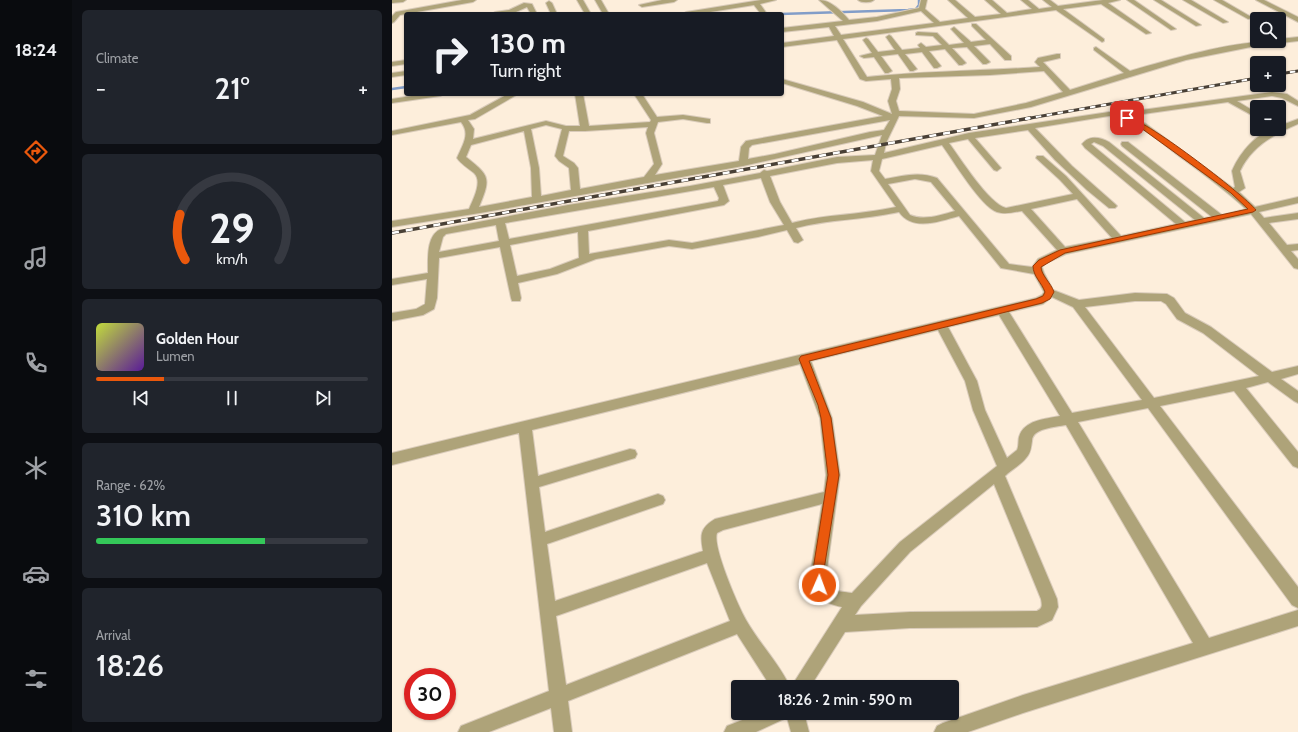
<!DOCTYPE html>
<html lang="en">
<head>
<meta charset="utf-8">
<style>
  body { margin:0; font-family:Cabin,sans-serif; background:#20242c; color:#f1f3f6; height:100vh; display:flex; flex-direction:column; font-size:15px; white-space:nowrap }
  * { box-sizing:border-box; margin:0 }
  p { font-size:13px; color:#9ea1a6 }
  .icon { flex:none; width:22px; height:22px; fill:none; stroke:currentColor; stroke-width:2; stroke-linecap:round; stroke-linejoin:round }
  .map { position:relative; flex:1; overflow:hidden }
  .sheet { display:flex; flex-direction:column; gap:10px; padding:10px; background:#0d0f14; width:320px }
  .sheet>* { flex:none }
  .guide { position:absolute; left:12px; top:12px; width:380px; height:84px; border-radius:4px; box-shadow:0 1px 3px #0004; background:#171b24; color:#f1f3f6; overflow:hidden }
  .fabs { position:absolute; left:858px; top:12px; display:grid; gap:8px }
  .fabs a { display:grid; place-items:center; width:36px; height:36px; border-radius:4px; background:#171b24; box-shadow:0 1px 3px #0004; font-size:20px }
  .speed { position:absolute; left:12px; top:668px; display:flex; gap:8px; font-size:20px; font-weight:700; text-align:center }
  .speed>* { display:grid; place-content:center; width:52px; height:52px; border-radius:50%; background:#171b24; box-shadow:0 1px 3px #0004; line-height:1 }
  .speed .limit { border:6px solid #d22; background:#fff; color:#111 }
  .pin { position:absolute; display:grid; place-items:center; width:34px; height:34px; color:#fff; margin:-17px; border-radius:8px; box-shadow:0 2px 6px #0006 }
  .me { position:absolute; width:44px; margin:-22px; rotate:2deg; stroke-linejoin:round; filter:drop-shadow(0 0 3px #0008) }
  .turn { display:flex; align-items:center; gap:14px; height:84px; padding:0 20px; font-size:18px }
  .turn .icon { width:52px; height:52px; stroke-width:2.5 }
  .turn b { display:block; font-size:28px; line-height:34px }
  .big { font-size:30px; font-weight:600; line-height:1.1 }
  .sheet .widget { flex:1; display:flex; flex-direction:column; justify-content:center; gap:6px; min-width:0; padding:0 14px; border-radius:6px; background:#20242c }
  .sheet .dial { align-items:center; gap:0 }
  .dial svg { height:104px; overflow:visible; fill:none; stroke:#363941; stroke-width:7; stroke-linecap:round; text-anchor:middle }
  .dial text { fill:#f1f3f6; stroke:none }
  .song { display:flex; align-items:center; gap:12px }
  .cover { width:48px; height:48px; border-radius:6px; background:linear-gradient(135deg,hsl(70 70% 55%),hsl(270 70% 35%)) }
  .played { height:4px; border-radius:2px; background:linear-gradient(90deg,#ea580c 25%,#363941 25%) }
  .keys { display:flex; justify-content:space-around; direction:ltr }
  .heat { display:flex; justify-content:space-between; align-items:center; font-size:22px; direction:ltr }
  .charge { height:6px; border-radius:3px; background:linear-gradient(90deg,#34c759 62%,#363941 0) }
  .trip { position:absolute; left:339px; top:680px; width:228px; height:40px; border-radius:4px; background:#171b24; box-shadow:0 1px 3px #0004; font-weight:600; line-height:40px; text-align:center }
  main { display:flex; flex:1; min-height:0 }
  .tabs { display:flex; flex-direction:column; width:72px; justify-content:space-around; align-items:center; background:#090b0e; color:#9ea1a6 }
  .tabs .icon { width:28px; height:28px }
  .tabs .on { color:#ea580c }
  .tabs b { font-size:18px; color:#f1f3f6 }
  .map>svg:first-child { display:block }
  .lines { fill:none; stroke-linecap:round; stroke-linejoin:round }
  .stream { stroke:#829dc8; stroke-width:2.5 }
  .minor-casing { stroke:#d9cbba; stroke-width:2 }
  .minor { fill:#aea379; fill-rule:evenodd }
  .rail-far1-casing { stroke:#494036; stroke-width:3 }
  .rail-casing { stroke:#494036; stroke-width:3.5 }
  .rail-far1 { stroke:#fff; stroke-width:2; stroke-dasharray:5.5; stroke-linecap:butt }
  .rail { stroke:#fff; stroke-width:2.5; stroke-dasharray:7; stroke-linecap:butt }
  .route { fill:#ea580c; stroke:#983908 }
</style>
</head>
<body>
<main>
<nav class="tabs">
<b>18:24</b>
<svg class="icon on" aria-label="directions" viewBox="0 0 24 24"><path d="M12 3l9 9-9 9-9-9zM9 14v-3h6M13 9l2 2-2 2"/></svg>
<svg class="icon" aria-label="music" viewBox="0 0 24 24"><path d="M9 18V5l10-2v13"/><circle cx="6" cy="18" r="3"/><circle cx="16" cy="16" r="3"/></svg>
<svg class="icon" aria-label="phone" viewBox="0 0 24 24"><path d="M5 4h4l2 5-3 2q2 4 5 5l2-3 5 2v4C11 20 4 13 5 4z"/></svg>
<svg class="icon" aria-label="climate" viewBox="0 0 24 24"><path d="M12 3v18M4 7l16 10M4 17L20 7"/></svg>
<svg class="icon" aria-label="car" viewBox="0 0 24 24"><path d="M5 17H2v-5l4-1 3-4h7l3 4 3 1v5h-3M9 17h6M6 11h13"/><circle cx="7" cy="17" r="2"/><circle cx="17" cy="17" r="2"/></svg>
<svg class="icon" aria-label="filters" viewBox="0 0 24 24"><path d="M4 7h16M4 17h16"/><circle cx="9" cy="7" r="2"/><circle cx="15" cy="17" r="2"/></svg>
</nav>
<section class="sheet">
<div class="widget"><p>Climate</p>
<div class="heat"><a>−</a><b class="big">21°</b><a>+</a></div>
</div>
<div class="widget dial"><svg viewBox="0 0 100 80">
<path d="M14 69A42 42 0 1 1 86 69"/>
<path d="M14 69A42 42 0 0 1 10 34" stroke="#ea580c"/>
<text x="50" y="56" font-size="32" font-weight="700">29</text>
<text x="50" y="72" font-size="11">km/h</text>
</svg></div>
<div class="widget">
<div class="song"><i class="cover"></i><div><b>Golden Hour</b><p>Lumen</p></div></div>
<div class="played"></div>
<div class="keys"><svg class="icon" aria-label="previous" viewBox="0 0 24 24"><path d="M18 5L8 12l10 7zM5 5v14"/></svg><svg class="icon" aria-label="pause" viewBox="0 0 24 24"><path d="M8 5v14M16 5v14"/></svg><svg class="icon" aria-label="next" viewBox="0 0 24 24"><path d="M6 5l10 7-10 7zM19 5v14"/></svg></div>
</div>
<div class="widget"><p>Range · 62%</p><b class="big">310 km</b><div class="charge"></div></div>
<div class="widget"><p>Arrival</p><b class="big">18:26</b></div>
</section>
<div class="map">
<svg width="906" height="732" viewBox="0 0 906 732">
  <rect width="100%" height="100%" fill="#fdeedb"/>
  <g class="lines">
    <g class="stream">
      <polyline points="388,14 516,10 524,9 527,5 527,0"/>
      <polyline points="0,89 14,87"/>
    </g>
    <defs>
      <g id="minor">
        <polygon points="0,0 14,0 11,2 0,3"/>
        <polygon points="70,0 84,0 81,2 8,15 2,22 0,23 0,16 4,12"/>
        <polygon points="185,0 191,0 199,14 193,14"/>
        <polygon points="203,0 209,0 217,14 211,14"/>
        <polygon points="270,0 285,0 282,2 250,7 247,5"/>
        <polygon points="369,0 384,0 368,4 375,14 369,14 362,5 306,14 291,14 294,12"/>
        <path d="M427 0C439 0 449 11 457 20L485 17 527 8 529 0H535L533 9 548 22 576 18 556 0H563L583 17 609 14 593 0H600L615 13 640 9 629 0H636L647 9 660 7 651 0H658L666 6 711 0H728L716 3 759 33 754 34 709 4 671 9 712 39V41L710 42 664 10 451 39 475 77C533 71 590 71 648 67L643 62 646 58 665 54H668V58L651 62 678 90 732 73 702 50V48L704 47 738 71C784 58 840 41 887 41V39L906 37V41L864 46 794 60 639 107 582 118 507 116 494 143 492 153 577 133 717 112 728 113 880 92 895 94 906 101V106L890 98 880 96 845 101 865 113V118L836 102 737 116 754 124 841 188 843 187 840 171C847 154 866 129 887 129V126L906 119V124C881 135 860 146 848 171L853 188 847 192 863 207 906 197V203L867 212 872 218 906 213V219L877 223 895 245 906 244V250L899 251 906 259V269L902 268 859 214 674 254 654 263 650 267 652 273 661 290 687 300 743 293 775 294 782 298 793 313 819 327 880 372 906 366V374L889 379 906 391V403L902 401 876 382 854 388 906 452V468L901 466 842 391 768 406 906 587V608L900 605 756 408 686 422 817 638 906 610V626L631 713 576 732H542L545 726 551 723 631 695 801 643 674 425C664 427 640 428 640 441 639 447 639 453 634 458 629 465 619 470 613 476L665 599 666 607 660 620 645 627 518 628 453 632 418 687H399L450 607C430 603 422 596 418 576L430 504 331 530 325 533C320 546 346 606 354 620 367 643 387 663 398 687H379L345 634 176 701 180 732H162L159 708 97 732H66L69 726 157 691 127 433 0 465V453L644 298 650 295 652 292 642 274 609 268 567 216C548 221 521 232 507 212 472 220 438 219 404 228L411 240 406 243 402 242 395 230 366 237 300 249 277 246 204 259 165 274 126 283 129 298 128 301H120L119 298 108 247 47 258 45 298 42 309 31 315 0 321V313L24 309 33 304 35 279 0 285V279L36 273C36 259 34 235 49 229L176 205 298 186 368 173 372 170 375 171 445 157 483 155 490 135 351 166 88 213 0 227V221L77 209C81 200 91 181 82 173 76 168 69 164 65 158 70 146 79 134 69 122L0 135V131L78 115 116 94H126L83 119 76 120 82 129 81 139 154 121 174 126H188L183 94H191L197 126 258 122 259 120 242 94H250L265 117 291 115 318 119V123H315L291 119 266 122 262 133 270 164 263 175 347 161 349 147 354 141 491 116 465 106 390 83V79L471 102 500 114 496 101 500 89 499 79 474 81 468 79 445 40 390 47V43L442 36 437 27 390 32V28L451 21ZM529 11 542 23 449 35 443 26 485 21ZM652 71 671 92 634 103 582 114 507 111 504 101 508 89 507 78 598 75ZM717 116C745 119 769 143 791 159 813 175 834 191 854 209L830 215 736 142H730L729 144 730 146 820 217 812 218 717 142C708 137 697 135 690 144L693 148 784 224 729 236 674 176 651 156H645L644 158 668 180 681 194 614 208C597 204 568 158 557 143L576 139 602 170 605 171 609 168 583 138 636 130 663 160 695 190 717 208H723L725 206 723 204 680 166 643 128ZM498 120 492 130 478 132 383 154 356 159 357 148 360 145ZM154 125 170 129 163 156 167 161 177 168 179 190 149 196 147 168 139 129ZM256 127 254 133 262 164 252 177 188 189 186 168 182 163 171 156 177 131H193ZM132 131 139 168 140 197 87 207C99 178 98 176 74 157L79 145ZM702 142 711 146 803 220 793 222 699 144ZM550 145C561 160 589 207 605 212 614 215 621 212 630 211L665 250 646 259 640 267 617 264 545 178C527 171 511 176 493 179L487 171 490 159ZM481 160 479 171 504 207C469 215 434 214 400 223L388 202 378 176 445 163ZM369 178 378 202 392 225 300 243 277 240 197 254 196 231 332 205 337 201 331 185ZM523 179 539 182 563 211C549 215 532 221 518 215L496 184ZM322 187 327 198 326 201 117 239 113 223ZM685 199 720 238 673 247 639 209ZM104 225 107 241 47 252 51 237 54 234ZM186 232 187 258 158 269 125 276 118 245ZM660 297 681 307 750 400 680 413 617 312 651 304ZM743 301H769L774 304 785 319 811 333 867 376 762 398 693 307ZM607 315 668 416C653 419 632 420 627 437 626 441 627 446 625 450L615 458 593 410 585 381 556 327ZM546 330 573 381 581 410 605 466 508 542 460 593C445 591 437 592 434 576L448 475 440 418 419 361ZM408 364 428 418 434 475 432 492 323 519C308 528 308 535 311 551L163 601 155 544 271 504 273 500 271 496 266 494 153 532 147 487 243 458 245 454 243 450 238 449 146 476 140 430ZM602 484 649 599C650 605 651 608 645 611L518 612 463 615 469 606 518 552ZM315 563 338 621 174 685 164 616Z"/>
        <path d="M466 0H482C479 3 469 3 466 0Z"/>
        <polygon points="735,0 742,0 784,29 779,30"/>
        <polygon points="762,0 769,0 809,25 804,26"/>
        <polygon points="791,0 799,0 836,22 831,23"/>
        <polygon points="822,0 830,0 861,18 856,19"/>
        <polygon points="864,0 872,0 906,17 906,22"/>
        <polygon points="157,1 160,3 165,14 159,14 154,3"/>
        <polygon points="132,3 140,4 145,14 139,14 135,7 124,12 126,14 100,14 103,12 117,10"/>
        <polygon points="580,24 584,24 619,56 619,60 613,60 598,44 582,46 598,62 594,64 591,64 575,47 560,48 574,63 570,65 567,65 553,49 537,51 549,66 545,68 542,68 530,52 513,54 525,69 521,71 518,71 506,54 489,56 500,71 496,73 493,73 482,57 472,58 468,56 480,53 471,40 474,38 476,39 486,52 503,50 494,37 497,35 499,36 510,50 528,48 526,45 529,43 534,47 550,45 541,36 524,35 524,33 526,32 545,33 557,45 572,43 559,29 562,27 579,42 594,40 580,26"/>
        <polygon points="14,60 14,64 0,66 0,62"/>
        <polygon points="14,71 14,75 0,77 0,73"/>
        <polygon points="32,94 52,94 48,96 0,103 0,99"/>
        <polygon points="368,713 412,713 417,732 399,732 394,714 392,719 364,732 332,732 335,726"/>
      </g>
    </defs>
    <use href="#minor" class="minor-casing"/>
    <use href="#minor" class="minor"/>
    <defs>
      <g id="rail-far1">
        <polyline points="887,74 906,71"/>
        <polyline points="633,119 865,78"/>
      </g>
      <polyline id="rail" points="0,233 638,118"/>
    </defs>
    <use href="#rail-far1" class="rail-far1-casing"/>
    <use href="#rail" class="rail-casing"/>
    <use href="#rail-far1" class="rail-far1"/>
    <use href="#rail" class="rail"/>
  </g>
  <path class="route" d="M733 117C749 115 852 195 864 210L861 212 673 253 649 267C649 275 659 283 662 292L658 299 650 303 417 361 439 418 447 475 431 576 432 585 431 589 427 590 422 589 420 576 436 475 429 418 426 405 407 359 409 356 644 299 651 296 653 292C650 283 641 276 641 266L647 260 668 250 856 209 839 193 749 128 733 119Z"/>
</svg>
<div class="fabs">
<a><svg class="icon" aria-label="search" viewBox="0 0 24 24"><circle cx="10" cy="10" r="6"/><path d="M15 15l6 6"/></svg></a>
<a>+</a>
<a>−</a>
</div>
<div class="speed"><div class="limit">30</div></div>
<div class="pin" style="left:735px;top:118px;background:#d93025"><svg class="icon" aria-label="arrive" viewBox="0 0 24 24"><path d="M6 21V4h12l-3 4 3 4H6"/></svg></div>
<svg class="me" style="left:427px;top:585px" viewBox="-20 -20 40 40"><circle r="17" fill="#ea580c" stroke="#fff" stroke-width="3"/><path d="M0-11L8 9 0 5-8 9z" fill="#fff"/></svg>
<div class="trip">18:26 · 2 min · 590 m</div>
<div class="guide">
<div class="turn"><svg class="icon" aria-label="right" viewBox="0 0 24 24"><path d="M7 20v-9h11M14 6l5 5-5 5"/></svg><div><b>130 m</b>Turn right</div></div>
</div>
</div>
</main>
</body>
</html>
